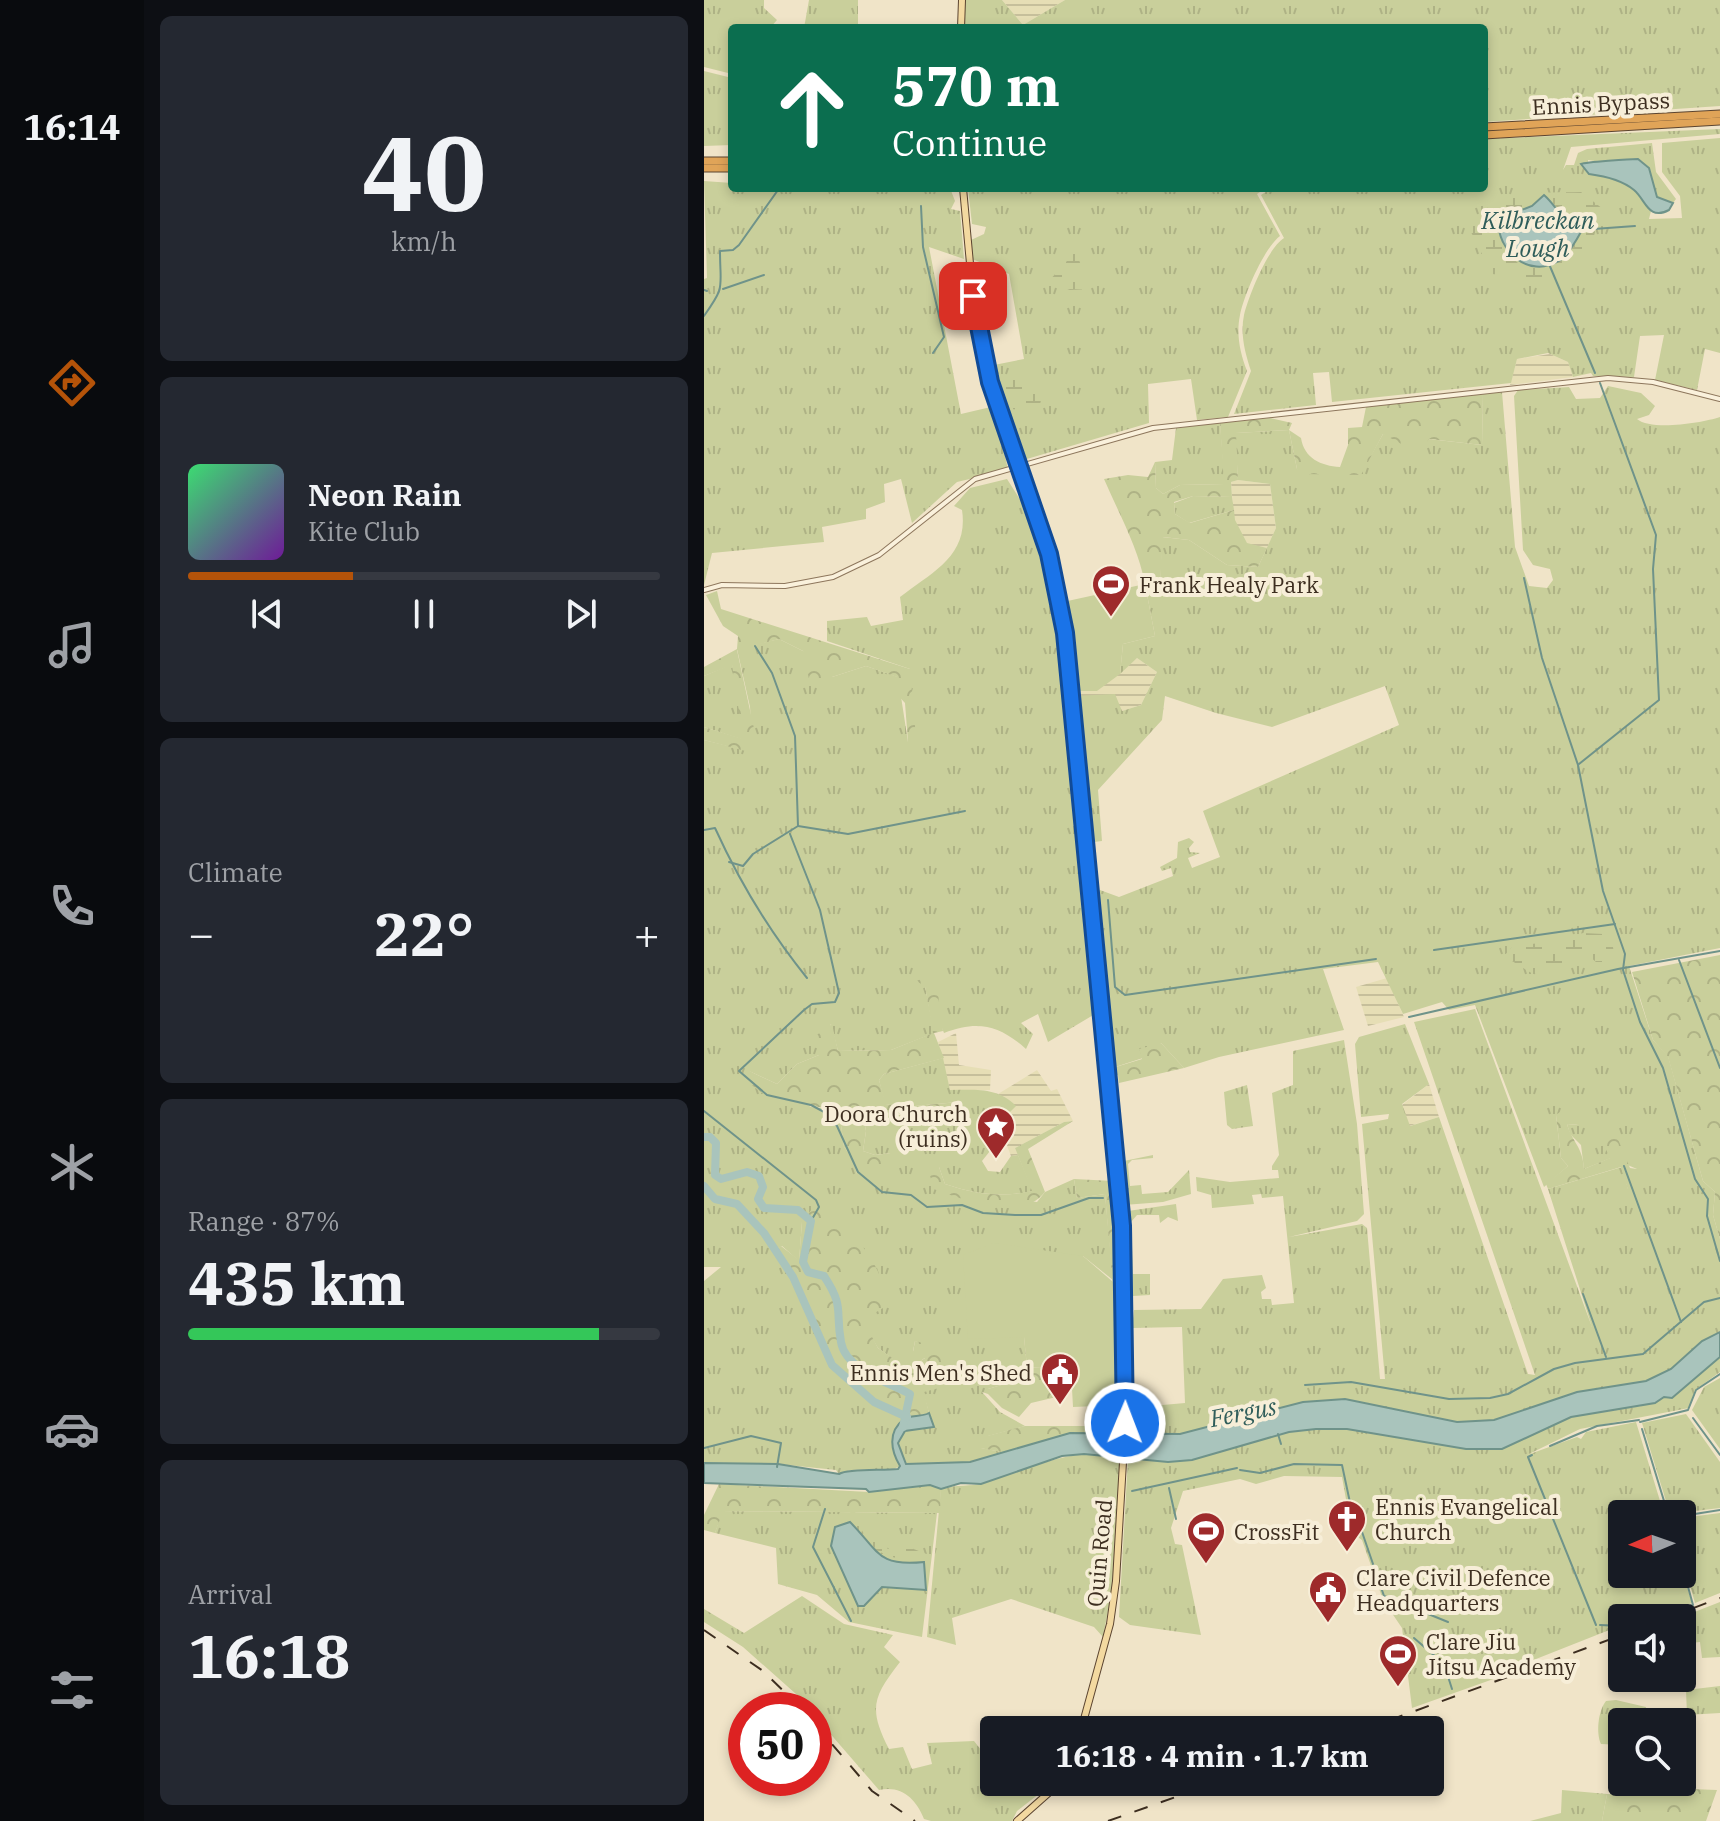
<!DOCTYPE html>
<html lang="en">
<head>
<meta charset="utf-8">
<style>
  body { margin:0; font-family:"IBM Plex Serif",serif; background:#242831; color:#f1f3f6; height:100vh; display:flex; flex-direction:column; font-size:30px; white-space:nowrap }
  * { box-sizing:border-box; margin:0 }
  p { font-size:26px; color:#9ea1a6 }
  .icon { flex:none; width:44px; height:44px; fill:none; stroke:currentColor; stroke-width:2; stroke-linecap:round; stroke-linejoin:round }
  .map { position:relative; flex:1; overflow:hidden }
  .side { display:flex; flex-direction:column; gap:16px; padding:16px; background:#0d0f14; width:560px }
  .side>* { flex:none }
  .banner { position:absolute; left:24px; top:24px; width:760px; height:168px; border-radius:8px; box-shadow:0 4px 12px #0003; background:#0b6e4f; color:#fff; overflow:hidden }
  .needle { width:52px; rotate:268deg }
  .buttons { position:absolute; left:904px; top:1500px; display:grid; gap:16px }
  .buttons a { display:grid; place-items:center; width:88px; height:88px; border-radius:8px; background:#171b24; box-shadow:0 4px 12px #0003; font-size:40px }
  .speed { position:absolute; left:24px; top:1692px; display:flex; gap:16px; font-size:40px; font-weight:700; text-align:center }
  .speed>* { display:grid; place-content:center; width:104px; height:104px; border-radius:50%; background:#171b24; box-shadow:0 4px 12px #0003; line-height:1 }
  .speed .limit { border:12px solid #d22; background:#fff; color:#111 }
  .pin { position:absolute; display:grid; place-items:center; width:68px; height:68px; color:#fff; margin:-34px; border-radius:16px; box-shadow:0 4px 12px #0006 }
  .me { position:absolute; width:88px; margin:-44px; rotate:1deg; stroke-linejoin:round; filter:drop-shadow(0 0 6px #0008) }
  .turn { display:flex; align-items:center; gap:28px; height:168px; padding:0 32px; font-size:36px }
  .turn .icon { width:104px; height:104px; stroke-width:2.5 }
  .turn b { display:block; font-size:56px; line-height:68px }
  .big { font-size:60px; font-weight:700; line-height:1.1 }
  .side .card { flex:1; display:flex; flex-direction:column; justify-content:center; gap:12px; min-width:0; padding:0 28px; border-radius:12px; background:#242831 }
  .side .dial { align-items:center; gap:0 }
  .dial b { font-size:104px; line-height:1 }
  .song { display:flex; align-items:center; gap:24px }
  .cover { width:96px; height:96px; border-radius:12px; background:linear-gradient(135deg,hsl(140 70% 55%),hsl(280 70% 35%)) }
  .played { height:8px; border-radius:4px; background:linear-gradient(90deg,#b45309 35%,#363941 35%) }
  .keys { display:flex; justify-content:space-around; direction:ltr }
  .heat { display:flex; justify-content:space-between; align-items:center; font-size:44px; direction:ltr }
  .charge { height:12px; border-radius:6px; background:linear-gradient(90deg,#34c759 87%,#363941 0) }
  .trip { position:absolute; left:276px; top:1716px; width:464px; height:80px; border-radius:8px; background:#171b24; box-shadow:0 4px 12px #0003; font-weight:700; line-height:80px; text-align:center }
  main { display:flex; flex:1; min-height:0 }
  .dock { display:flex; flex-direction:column; width:144px; justify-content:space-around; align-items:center; background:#090b0e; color:#9ea1a6 }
  .dock .icon { width:56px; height:56px }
  .dock .on { color:#b45309 }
  .dock b { font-size:36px; color:#f1f3f6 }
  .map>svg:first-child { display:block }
  .farmland { fill:url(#farmland-rules) }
  .grass { fill:url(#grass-tufts) }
  .forest { fill:url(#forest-crowns) }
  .wetland { fill:url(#wetland-marsh); fill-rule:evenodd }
  .pitch { fill:#c9cf9b }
  .water { fill:#a9c4bc; stroke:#6f938a; stroke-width:2 }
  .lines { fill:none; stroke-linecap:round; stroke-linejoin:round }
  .stream { stroke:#6f938a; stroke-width:2 }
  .river { stroke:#a9c4bc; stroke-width:8 }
  .minor-casing { stroke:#8d765c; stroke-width:6 }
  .major-casing { stroke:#5b4430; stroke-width:8 }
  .highway-casing { stroke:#5b4430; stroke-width:9 }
  .minor { stroke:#faf1dc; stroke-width:4 }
  .major { stroke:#f3d9a0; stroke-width:6 }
  .highway { stroke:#e0a458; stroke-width:7 }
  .rail { stroke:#3d2e20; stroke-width:2; stroke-dasharray:14 14; stroke-linecap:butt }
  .route-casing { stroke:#114b97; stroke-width:20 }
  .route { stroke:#1a73e8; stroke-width:14 }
  .labels { text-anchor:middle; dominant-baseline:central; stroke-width:8; stroke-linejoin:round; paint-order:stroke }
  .street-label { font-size:22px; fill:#3d2e20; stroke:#f7eed8 }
  .poi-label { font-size:22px; fill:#3d2e20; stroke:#f7eed8; text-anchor:start }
  .water-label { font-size:24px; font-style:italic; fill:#2f5d5a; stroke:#f7eed8 }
</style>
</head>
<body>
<main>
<nav class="dock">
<b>16:14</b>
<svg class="icon on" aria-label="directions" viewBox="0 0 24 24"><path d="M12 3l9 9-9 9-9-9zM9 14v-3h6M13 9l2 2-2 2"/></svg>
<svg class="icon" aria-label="music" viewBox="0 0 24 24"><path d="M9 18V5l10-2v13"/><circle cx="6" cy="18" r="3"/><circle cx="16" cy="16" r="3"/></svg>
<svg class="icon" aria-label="phone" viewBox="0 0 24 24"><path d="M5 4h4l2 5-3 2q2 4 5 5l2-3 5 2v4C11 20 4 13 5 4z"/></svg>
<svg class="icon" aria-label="climate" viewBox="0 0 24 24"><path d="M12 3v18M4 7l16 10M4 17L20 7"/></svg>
<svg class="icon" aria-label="car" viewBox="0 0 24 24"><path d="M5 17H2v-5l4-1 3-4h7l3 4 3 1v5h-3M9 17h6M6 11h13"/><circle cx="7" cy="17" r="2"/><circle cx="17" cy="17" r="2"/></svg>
<svg class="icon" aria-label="filters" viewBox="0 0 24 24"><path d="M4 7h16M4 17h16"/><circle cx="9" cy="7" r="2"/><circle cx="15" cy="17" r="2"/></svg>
</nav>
<section class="side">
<div class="card dial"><b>40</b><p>km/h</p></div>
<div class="card">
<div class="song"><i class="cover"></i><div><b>Neon Rain</b><p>Kite Club</p></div></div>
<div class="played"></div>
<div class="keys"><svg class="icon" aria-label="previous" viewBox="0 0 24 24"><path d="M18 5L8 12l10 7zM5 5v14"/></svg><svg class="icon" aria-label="pause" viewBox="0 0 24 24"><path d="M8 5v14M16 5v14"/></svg><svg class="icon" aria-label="next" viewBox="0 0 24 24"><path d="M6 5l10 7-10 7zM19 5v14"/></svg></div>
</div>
<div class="card"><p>Climate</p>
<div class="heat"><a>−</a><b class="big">22°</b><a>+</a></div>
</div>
<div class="card"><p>Range · 87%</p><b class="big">435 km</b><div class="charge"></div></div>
<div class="card"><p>Arrival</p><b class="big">16:18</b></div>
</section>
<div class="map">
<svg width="1016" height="1821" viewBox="0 0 1016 1821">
  <defs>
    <pattern id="farmland-rules" width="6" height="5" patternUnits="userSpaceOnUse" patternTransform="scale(2)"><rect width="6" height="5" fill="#e6deb5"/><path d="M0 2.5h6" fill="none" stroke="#c6bf9b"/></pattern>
    <pattern id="grass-tufts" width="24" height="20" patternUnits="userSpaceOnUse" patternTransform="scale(2)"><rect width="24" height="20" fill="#c9cf9b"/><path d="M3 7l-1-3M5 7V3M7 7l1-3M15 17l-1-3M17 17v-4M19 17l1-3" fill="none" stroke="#aeb285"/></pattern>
    <pattern id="forest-crowns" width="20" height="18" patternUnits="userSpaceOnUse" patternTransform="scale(2)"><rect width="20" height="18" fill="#c9cf9b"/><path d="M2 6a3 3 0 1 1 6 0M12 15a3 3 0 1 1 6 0" fill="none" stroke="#aeb285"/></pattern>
    <pattern id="wetland-marsh" width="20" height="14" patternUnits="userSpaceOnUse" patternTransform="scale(2)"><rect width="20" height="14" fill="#c9cf9b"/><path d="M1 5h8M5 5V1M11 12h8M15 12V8" fill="none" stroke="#aeb285"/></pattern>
  </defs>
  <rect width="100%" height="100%" fill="#f0e4c8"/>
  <g class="farmland">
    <polygon points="298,0 361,0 319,25"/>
    <polygon points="846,354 864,362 869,377 806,385 813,359"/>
    <polygon points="534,480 566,484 572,528 563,548 543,544 530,520 527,482"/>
    <polygon points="433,658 453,672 437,705 418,711 397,697 370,696 370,691 393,691"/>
    <polygon points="683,978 700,1017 664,1026 652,987"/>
    <polygon points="252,1033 255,1065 287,1070 286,1090 246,1090 234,1042"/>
    <polygon points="333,1070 347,1091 353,1089 369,1121 360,1122 311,1148 314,1155 307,1156 302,1143 309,1120 294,1094"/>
    <polygon points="725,1084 735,1117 705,1126 698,1105"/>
  </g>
  <g class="grass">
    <polygon points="0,0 60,0 60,8 73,20 66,28 28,28 28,74 0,67"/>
    <polygon points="105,0 154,0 154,28 100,28"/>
    <polygon points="260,0 298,0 319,25 361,0 1016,0 1016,106 780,122 780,28 260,28"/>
    <polygon points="0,71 28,78 28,145 0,146"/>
    <path d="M1016 129V134L867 147 859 170 862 165H870L874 153 883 149 948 143 952 172 972 199 969 203 953 198 945 168 934 159 904 163 884 160 885 174 904 177 929 188 947 211 945 219 978 218 976 196 958 172V143L1016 138V353L1001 349 993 390 951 380 960 335 936 336 930 377 889 376 887 373 869 377 864 362 844 353 813 359 807 383 628 402 625 372 609 373 612 405 530 414 547 371C541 353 536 334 540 315 545 295 564 248 580 238L557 195 568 188H780V139Z"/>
    <polygon points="0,181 28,183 28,188 246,188 251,201 247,209 256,211 260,259 225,247 257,414 291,406 304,470 253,482 208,523 197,479 180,484 181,502 162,509 162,519 118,527 120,542 8,553 0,585 0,279 3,278"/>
    <path d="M264 188H562L553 194 576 236C560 248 540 295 536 315 532 334 536 353 543 371L524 417 493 420 487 379 444 384 445 423 316 461 290 365 320 359 305 274 268 259 267 240 280 234 282 227 268 224Z"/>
    <path d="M904 386 937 393 951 406 945 415 933 419C947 431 998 423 1016 417V948L925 966 949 1040 964 1056 999 1181 1011 1192 1009 1215 1016 1239V1332L998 1341 967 1369 942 1381 873 1392 790 1420 753 1422 640 1399 599 1402 476 1434 425 1435V1408L481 1403 478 1327 428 1328 430 1310 497 1309 519 1279 558 1275 562 1288 557 1292 558 1299H567L568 1305 590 1303 579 1196 558 1198 557 1194 548 1195 550 1204 508 1208 507 1195 493 1191 492 1177 526 1182 575 1178 574 1170H568V1166L575 1155 568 1093 589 1085V1051L640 1040 653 1124 660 1214 653 1221 585 1237 658 1224 663 1228 676 1379H681L658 1124 684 1119 685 1114 657 1117 651 1044 655 1037 701 1024 725 1084 698 1104 706 1126 735 1117 824 1374 831 1375 710 1022 771 1009 888 1327 844 1189 918 1167 924 1189 933 1169 907 1158 880 1169 877 1145 866 1134 863 1124 875 1125 852 1115 857 1158 864 1166 840 1187 771 1005 745 1010 738 1002 699 1014 674 962 619 969 640 1030 515 1057 480 1068 457 1043 439 1058 405 1069 391 895 396 890 415 897 469 876 467 868 458 871 456 867 473 858 474 842 485 838 490 842 485 848 486 852 496 853 484 858 488 868 516 857 499 811 695 725 681 686 568 727 512 713 461 696 458 720 394 790 398 841 390 842 384 838 370 696 411 694 418 711 437 705 453 672 433 658 416 674 419 644 451 636 441 584 456 585 458 537 485 540 523 565 554 567 572 528 566 484 534 480 531 433 585 430 593 469 656 475 679 434 778 445 779 394 798 392 811 547 825 586 843 588 849 580 846 569 829 565 819 550 810 396 814 390 865 387 872 399 896 398Z"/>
    <polygon points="516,423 521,484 476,485 459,494 452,488 451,462 468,460 472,428"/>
    <path d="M303 479 324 512 355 624 391 1014 344 1042 334 1014 317 1023 329 1034 322 1049C295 1025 274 1020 240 1033L221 986 230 1033 187 1050 134 1051 127 1024 115 1055 93 1064 73 1084 45 1071 107 1107 135 1110 140 1147 148 1157 153 1174 187 1153 171 1155 159 1151 162 1131 159 1115 179 1111 199 1116 252 1109 254 1102 200 1107 181 1104 175 1080 180 1074 239 1058 246 1090C272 1090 293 1087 312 1106L305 1113 309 1120 302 1143 286 1151 278 1161 284 1171 296 1172 307 1156 314 1155 329 1191C297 1198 271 1194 241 1184L235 1167 230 1189 333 1202 341 1192 370 1179 373 1198 401 1194 409 1280 379 1256 320 1337 323 1367 314 1380 284 1389V1394L278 1392 296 1412 321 1426 284 1436 277 1448 303 1453 265 1462 208 1465 202 1464 194 1443 201 1431 229 1427 219 1392 261 1363 211 1341 209 1351 222 1357 204 1370 174 1348 98 1222 95 1261 78 1246 71 1250 170 1402 203 1417C189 1434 185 1446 196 1466 178 1476 152 1464 135 1474L132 1470 74 1464 0 1463V1281L17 1267H0V740L49 752 46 707 33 649 75 639 99 651 128 677 162 666 194 677 204 742 206 669 123 641V621L163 617 167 626 199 620 196 597C228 572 265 556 258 510L250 506 266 488Z"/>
    <polygon points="489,496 528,497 530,510 485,523 471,514 470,503"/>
    <polygon points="28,664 34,687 40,740 0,727 0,676"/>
    <polygon points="543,1085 549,1126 528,1129 523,1125 520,1092"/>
    <polygon points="449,1155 449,1158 428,1160 424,1164 426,1186 437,1185 438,1194 464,1192 485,1170 487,1194 459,1202 420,1205 415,1162"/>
    <polygon points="472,1204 474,1221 464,1217 456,1223 455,1215 433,1215 427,1222 429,1274 446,1274 446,1295 429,1296 429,1308 425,1308 420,1215 424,1211"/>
    <polygon points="1016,1357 1016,1372 991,1390 985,1408 876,1429 823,1455 873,1437 877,1439 882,1432 932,1422 960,1514 918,1514 918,1574 978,1571 988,1603 945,1618 918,1618 918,1625 812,1667 812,1671 708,1708 698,1628 679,1600 658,1540 648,1533 638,1477 580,1476 552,1484 536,1479 479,1491 467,1528 471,1544 478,1545 497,1635 426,1625 415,1617 424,1459 488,1460 585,1432 612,1429 643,1429 762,1449 798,1449 867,1417 937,1406"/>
    <polygon points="1016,1378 1016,1449 988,1410 1000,1387"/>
    <polygon points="982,1414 1016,1462 1016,1508 966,1514 938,1423"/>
    <path d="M380 1454 416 1457 409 1585 399 1637 390 1627 307 1599 248 1618 252 1645 223 1637 237 1489C252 1484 267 1487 281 1483 314 1472 345 1458 380 1454Z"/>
    <polygon points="18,1511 233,1513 218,1637 145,1622 113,1595 74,1584 72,1548 11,1533"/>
    <polygon points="1016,1513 1016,1593 991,1603 978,1557 978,1518"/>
    <path d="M98 1596 140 1624 189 1635 180 1647 196 1662C169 1697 164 1708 185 1749L199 1747 208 1769 228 1764 223 1743 270 1741 290 1766V1782L349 1783 313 1811 308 1821H227L220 1819C212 1799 198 1785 175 1790L110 1715V1710L39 1647 0 1622V1609L40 1633Z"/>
    <polygon points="1016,1602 1016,1657 998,1658 996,1642 978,1644 978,1618 975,1618"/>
    <polygon points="1016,1686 1016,1713 983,1715 982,1690"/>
    <path d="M912 1700 942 1707 944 1722H918V1745L897 1744C892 1733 894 1711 902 1701Z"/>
    <polygon points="858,1790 903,1794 898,1821 826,1821 857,1813"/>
  </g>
  <g class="forest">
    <path d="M779 394 778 445 725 439 714 453 679 434 657 475 599 474 593 469 585 430 532 433 534 480 527 482 528 497 489 496 470 502 471 514 486 523 530 510 531 520 543 543 563 548 554 567 523 565 485 540 459 537 456 585 441 584C434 547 415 514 400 479L424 475 444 477 451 462 452 488 459 494 476 485 520 484 516 423 566 418 588 423 585 430 597 438C600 458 617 466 636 467L644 445V428L658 427 662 407Z"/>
    <polygon points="13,591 17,609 206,669 213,749 204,742 201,703 189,690 193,677 162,666 128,677 105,679 99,651 75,639 33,650 52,738 49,753 0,740 0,727 39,739 28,665 0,676 0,667 33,649 34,636 19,626 2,595"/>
    <polygon points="1016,955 1016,1239 1009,1215 1011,1192 999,1181 964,1057 949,1040 928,972"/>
    <path d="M226 976 232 979 239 1031 230 1033 240 1058 180 1074 175 1080 182 1104 200 1107 254 1102 256 1107C225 1121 190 1109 159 1115L162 1131 159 1151 171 1155 187 1153 197 1163 162 1179 153 1174 148 1157 140 1147 135 1110 67 1100 40 1079 45 1071 73 1084 93 1064 115 1055 110 1037 128 1024 134 1051 187 1050 229 1033 221 986 212 981Z"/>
    <polygon points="457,1043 480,1068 415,1083 414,1075 406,1076 405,1069 438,1059 435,1049"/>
    <path d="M856 1112 873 1119 876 1125 863 1124C868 1142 879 1147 880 1169L906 1158 899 1143 904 1134 911 1132 926 1168 933 1169V1186L924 1190 917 1167 844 1189 842 1184 864 1166 857 1158 852 1115Z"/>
    <path d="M369 1121 324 1149 341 1192C315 1224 262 1200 230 1189L224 1169 235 1167 241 1184C271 1194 297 1198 328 1191L311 1148 360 1122Z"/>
    <polygon points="370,1179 409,1181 418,1289 409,1289 401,1194 373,1198"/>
    <path d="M111 1205C150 1231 176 1258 184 1305L159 1320 174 1348 204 1369 221 1358 209 1352 211 1341 245 1349 261 1363 235 1388 220 1392 225 1413 200 1419 203 1417 170 1402 129 1365 89 1277 71 1250 77 1246 95 1260 98 1222Z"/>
    <polygon points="322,1367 351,1369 350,1387 360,1386 361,1395 327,1403 315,1417 298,1408 284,1394 284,1389 314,1380"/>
    <polygon points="321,1426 417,1426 417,1436 366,1433 303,1453 276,1448 283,1436"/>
    <polygon points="15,1484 165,1492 226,1485 237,1489 236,1513 19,1511 11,1533 0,1530 0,1515"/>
    <polygon points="960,1788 1013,1790 1002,1821 898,1821 903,1794 936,1795"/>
  </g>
  <g class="wetland">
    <path d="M877 192 899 209 883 256 852 280 788 274 766 230C795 189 831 193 877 192ZM836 196 850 204 868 227 877 229 858 260 814 263 807 257 793 225 798 215 828 206Z"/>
    <polygon points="372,251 385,289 366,290 344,282"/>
    <polygon points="308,378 327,381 338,397 336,404 319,410 306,409 299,385"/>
    <polygon points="879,933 899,934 908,940 910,954 904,962 892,962 878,950 870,965 829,974 800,956 809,946 856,941"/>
    <path d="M146 1510C157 1512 173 1539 184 1549L197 1544 225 1555 221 1558C199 1560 177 1560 163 1539 158 1531 155 1523 147 1520Z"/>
  </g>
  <g class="pitch">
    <polygon points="441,584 451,636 419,644 416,674 393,691 370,691 374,672 366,659 359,602"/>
    <polygon points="290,1243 379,1256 416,1288 417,1405 369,1407 367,1370 323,1367 320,1337 264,1339 259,1255"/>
  </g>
  <g class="water">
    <path d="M934 159 945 168 953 197 969 203 965 210C944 221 942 200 930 190 918 180 900 176 885 174L877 164C882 162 926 159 934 159Z"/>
    <path d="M840 195C854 207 859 225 878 230 873 239 864 256 855 261 824 279 793 251 794 219L828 206Z"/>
    <path d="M1016 1332V1357L968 1398 960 1397 951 1403 867 1417 798 1449H762L643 1429H612L585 1432 488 1460 464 1462 380 1454 358 1456 277 1484 257 1483 237 1489 226 1485 165 1492 162 1489 0 1483V1463L74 1464 135 1474C146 1468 179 1471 194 1469L196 1466C187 1451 183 1432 200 1419 206 1415 218 1417 225 1413L230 1427 201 1431 194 1443 202 1464 266 1462 366 1433 476 1434 599 1402 641 1399 753 1422 790 1420 873 1392 942 1381 967 1369 998 1341Z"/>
    <path d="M146 1522C175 1551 173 1567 220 1562L222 1590 178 1587 160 1606H154L127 1546 131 1527Z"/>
  </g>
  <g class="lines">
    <g class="stream">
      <polyline points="217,206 219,247 240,337 229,353"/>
      <polyline points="876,230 931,226"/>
      <polyline points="845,264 891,373"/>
      <polyline points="19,289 60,275"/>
      <polyline points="0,290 3,291"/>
      <path d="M0 316C22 285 16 289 16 251L29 250 35 245 74 190"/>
      <polyline points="820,578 838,658 874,765 899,891 921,954 919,970 936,1022 959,1068 991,1179 1004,1199 1003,1216 1016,1261"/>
      <polyline points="875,764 955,700 949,569 952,535 896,383"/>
      <polyline points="94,826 144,834 261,811"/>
      <path d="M0 830 11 828C36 883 65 931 103 978"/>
      <polyline points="86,834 116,910 135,993 131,1002 108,1004 100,1010 35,1071 63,1095 107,1105 122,1113 133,1126 154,1172 178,1192 207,1195 223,1207 258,1205 279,1213 311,1215 337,1215 385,1198 399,1198"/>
      <polyline points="25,862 39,866 49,854 94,826 91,736 68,673 51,646"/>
      <polyline points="404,900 411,987 421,995 672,959"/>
      <polyline points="730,950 911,924"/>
      <polyline points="975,960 1016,1068"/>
      <polyline points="705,1017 914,969 1016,951"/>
      <polyline points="0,1111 112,1200 115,1207 107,1221"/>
      <polyline points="920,1166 977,1322"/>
      <polyline points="879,1294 902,1357"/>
      <polyline points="601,1385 647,1382 745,1399 786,1398 804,1394 850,1369 871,1363 939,1354 1000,1302 1016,1298"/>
      <polyline points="989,1418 1016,1455"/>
      <polyline points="936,1422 984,1410 992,1390 1016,1374"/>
      <polyline points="938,1429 964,1514"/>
      <polyline points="574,1434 577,1444"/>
      <polyline points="846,1446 893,1426 935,1420"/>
      <polyline points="0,1448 47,1436 77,1443 73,1467"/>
      <polyline points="828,1455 824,1457 892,1625"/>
      <polyline points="536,1470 556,1473 590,1464 638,1465 651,1526"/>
      <polyline points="465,1488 472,1519"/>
      <polyline points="428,1491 533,1468"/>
      <polyline points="121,1509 109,1547 147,1621"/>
      <polyline points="978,1516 1016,1510"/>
      <polyline points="657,1529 680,1596 744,1622"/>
      <polyline points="951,1618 989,1605 978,1565"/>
      <polyline points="896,1625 918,1626"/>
      <polyline points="710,1638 740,1664 748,1689"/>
    </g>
    <g class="river">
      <path d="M0 1137H6L12 1143 11 1175 17 1179 43 1172 55 1176 59 1187 54 1199 60 1208 94 1210 107 1221 99 1262 104 1272 120 1276C141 1308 131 1310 137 1342 141 1369 185 1383 206 1394L199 1427"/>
      <polyline points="0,1186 11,1199 33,1204 60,1233 89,1277 128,1365 170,1402 203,1417"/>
    </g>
    <defs>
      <polyline id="minor" points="0,590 18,585 81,586 129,577 175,555 271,479 449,428 904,378 949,382 1016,399"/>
      <g id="major">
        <polyline points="257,28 258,0"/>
        <polyline points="259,188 269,296 286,382 345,554 361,633 416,1209 422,1305 421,1428 412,1581 406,1624 377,1730"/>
        <polyline points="313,1821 357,1782"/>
      </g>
      <g id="highway">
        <polyline points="780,127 1016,114"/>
        <polyline points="780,135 1016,121"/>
        <polyline points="0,161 28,161"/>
        <polyline points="0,168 28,168"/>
      </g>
    </defs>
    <use href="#minor" class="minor-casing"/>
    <use href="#major" class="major-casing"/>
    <use href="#highway" class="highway-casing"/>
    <use href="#minor" class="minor"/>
    <use href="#major" class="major"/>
    <use href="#highway" class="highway"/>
    <g class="rail">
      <polyline points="963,1618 1016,1598"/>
      <polyline points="0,1630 59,1671 99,1710"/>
      <polyline points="110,1723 168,1791 211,1821"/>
      <polyline points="659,1730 918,1635"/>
      <polyline points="404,1821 514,1782"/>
    </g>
  </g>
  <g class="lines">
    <defs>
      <polyline id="route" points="269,296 286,382 345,554 361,633 418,1226 421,1423"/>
    </defs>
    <use href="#route" class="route-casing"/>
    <use href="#route" class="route"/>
  </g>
  <defs>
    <symbol id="stadium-pin" viewBox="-11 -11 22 30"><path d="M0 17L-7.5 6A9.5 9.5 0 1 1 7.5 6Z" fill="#9e2a2b" stroke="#f7eed8"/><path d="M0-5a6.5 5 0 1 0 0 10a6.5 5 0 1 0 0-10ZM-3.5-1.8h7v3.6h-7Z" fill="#fff"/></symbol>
    <symbol id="sight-pin" viewBox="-11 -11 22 30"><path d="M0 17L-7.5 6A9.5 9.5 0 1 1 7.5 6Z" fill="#9e2a2b" stroke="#f7eed8"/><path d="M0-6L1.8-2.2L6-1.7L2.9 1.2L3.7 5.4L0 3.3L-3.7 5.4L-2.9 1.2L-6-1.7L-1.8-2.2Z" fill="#fff"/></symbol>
    <symbol id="civic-pin" viewBox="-11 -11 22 30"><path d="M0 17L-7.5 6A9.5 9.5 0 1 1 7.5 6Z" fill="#9e2a2b" stroke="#f7eed8"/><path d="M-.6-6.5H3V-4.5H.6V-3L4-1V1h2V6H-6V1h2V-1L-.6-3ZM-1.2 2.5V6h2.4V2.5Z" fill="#fff"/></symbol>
    <symbol id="church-pin" viewBox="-11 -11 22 30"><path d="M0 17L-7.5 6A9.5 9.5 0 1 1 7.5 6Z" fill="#9e2a2b" stroke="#f7eed8"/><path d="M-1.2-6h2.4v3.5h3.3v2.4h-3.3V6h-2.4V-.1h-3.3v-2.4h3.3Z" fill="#fff"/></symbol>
  </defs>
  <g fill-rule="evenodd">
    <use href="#stadium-pin" x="385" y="562" width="44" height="60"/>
    <use href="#sight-pin" x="270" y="1104" width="44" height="60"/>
    <use href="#civic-pin" x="334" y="1350" width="44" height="60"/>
    <use href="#church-pin" x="621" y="1497" width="44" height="60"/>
    <use href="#stadium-pin" x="480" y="1509" width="44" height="60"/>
    <use href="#civic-pin" x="602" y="1568" width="44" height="60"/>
    <use href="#stadium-pin" x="672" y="1632" width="44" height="60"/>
  </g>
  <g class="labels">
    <g class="street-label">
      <text transform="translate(897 103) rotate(-3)">Ennis Bypass</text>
      <text transform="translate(395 1553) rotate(-85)">Quin Road</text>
    </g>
    <g class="poi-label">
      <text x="435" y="584">Frank Healy Park</text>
      <text x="264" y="1113" text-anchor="end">Doora Church<tspan x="264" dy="25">(ruins)</tspan></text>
      <text x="328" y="1372" text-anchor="end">Ennis Men's Shed</text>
      <text x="671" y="1506">Ennis Evangelical<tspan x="671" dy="25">Church</tspan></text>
      <text x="530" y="1531">CrossFit</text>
      <text x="652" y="1577">Clare Civil Defence<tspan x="652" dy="25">Headquarters</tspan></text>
      <text x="722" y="1641">Clare Jiu<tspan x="722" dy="25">Jitsu Academy</tspan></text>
    </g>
    <g class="water-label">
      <text x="834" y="220">Kilbreckan<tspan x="834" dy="28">Lough</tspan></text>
      <text transform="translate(539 1412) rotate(-11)">Fergus</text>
    </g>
  </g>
</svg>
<div class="buttons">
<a><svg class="needle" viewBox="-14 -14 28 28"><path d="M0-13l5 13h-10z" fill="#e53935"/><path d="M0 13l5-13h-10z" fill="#9ea1a6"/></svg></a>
<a><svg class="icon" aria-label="sound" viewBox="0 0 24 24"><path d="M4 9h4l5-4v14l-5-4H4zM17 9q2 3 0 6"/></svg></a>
<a><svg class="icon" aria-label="search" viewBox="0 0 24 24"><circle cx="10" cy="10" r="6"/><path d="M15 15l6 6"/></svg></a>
</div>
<div class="speed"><div class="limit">50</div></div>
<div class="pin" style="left:269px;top:296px;background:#d93025"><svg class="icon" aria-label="arrive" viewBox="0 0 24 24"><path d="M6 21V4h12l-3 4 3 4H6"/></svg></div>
<svg class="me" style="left:421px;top:1423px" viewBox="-20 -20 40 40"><circle r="17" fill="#1a73e8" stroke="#fff" stroke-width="3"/><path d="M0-11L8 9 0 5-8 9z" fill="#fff"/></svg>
<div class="trip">16:18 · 4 min · 1.7 km</div>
<div class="banner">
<div class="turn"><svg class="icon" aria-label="ahead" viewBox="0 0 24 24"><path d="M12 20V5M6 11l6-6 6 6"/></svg><div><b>570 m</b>Continue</div></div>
</div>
</div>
</main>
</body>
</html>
